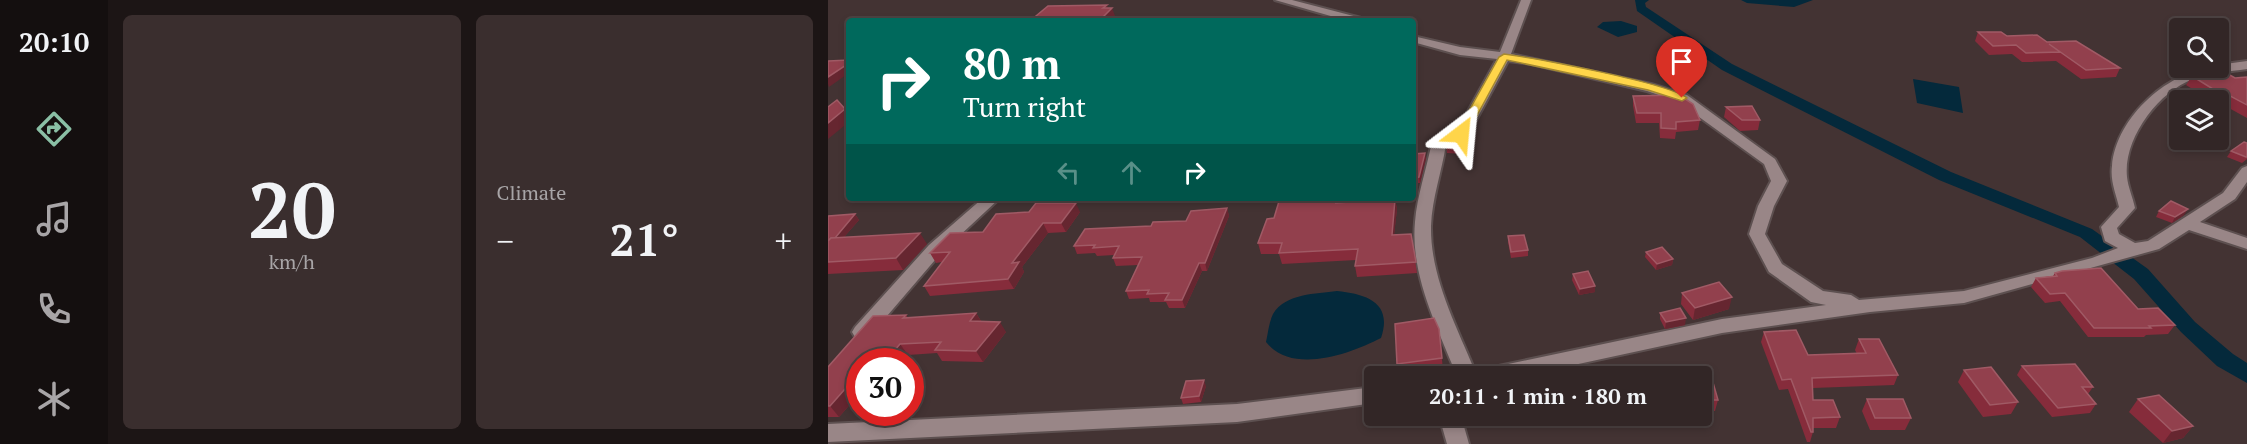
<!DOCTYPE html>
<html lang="en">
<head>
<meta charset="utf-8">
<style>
  body { margin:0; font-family:"PT Serif",serif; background:#3a2e2e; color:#f1f3f6; height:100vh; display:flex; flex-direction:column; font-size:22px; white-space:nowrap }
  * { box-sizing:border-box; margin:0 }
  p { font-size:20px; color:#a8a5a7 }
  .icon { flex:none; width:33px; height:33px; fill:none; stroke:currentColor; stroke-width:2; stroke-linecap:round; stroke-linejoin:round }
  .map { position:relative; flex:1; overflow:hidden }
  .drawer { display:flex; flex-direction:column; gap:15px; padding:15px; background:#1c1515; width:720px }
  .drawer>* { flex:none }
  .guide { position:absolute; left:18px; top:18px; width:570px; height:183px; border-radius:6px; box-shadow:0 3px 9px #0003,0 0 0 2px #4d4343; background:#00695c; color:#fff; overflow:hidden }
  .tools { position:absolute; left:1341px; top:18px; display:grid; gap:12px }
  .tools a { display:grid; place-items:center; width:60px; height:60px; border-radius:6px; background:#322626; box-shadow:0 3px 9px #0003,0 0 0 2px #4d4343; font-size:30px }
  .speed { position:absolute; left:18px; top:348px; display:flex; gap:12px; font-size:30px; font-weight:700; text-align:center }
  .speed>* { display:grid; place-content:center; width:78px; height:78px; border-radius:50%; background:#322626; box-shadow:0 3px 9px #0003,0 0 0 2px #4d4343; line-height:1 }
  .speed .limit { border:9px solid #d22; background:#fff; color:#111 }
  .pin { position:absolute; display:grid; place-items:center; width:51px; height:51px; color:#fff; margin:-62px -26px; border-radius:50% 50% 50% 0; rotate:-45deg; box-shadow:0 0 6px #0007 }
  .pin .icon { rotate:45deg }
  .me { position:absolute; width:66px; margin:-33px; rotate:29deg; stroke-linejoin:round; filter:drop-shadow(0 0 4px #0008) }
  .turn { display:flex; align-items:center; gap:21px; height:126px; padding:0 18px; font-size:27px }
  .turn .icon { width:78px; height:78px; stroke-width:2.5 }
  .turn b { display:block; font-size:42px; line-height:51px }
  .lanes { display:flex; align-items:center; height:57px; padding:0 18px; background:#0003; justify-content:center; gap:30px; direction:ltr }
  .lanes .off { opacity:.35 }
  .big { font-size:45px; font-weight:700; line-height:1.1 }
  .drawer .widget { flex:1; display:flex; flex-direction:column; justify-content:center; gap:9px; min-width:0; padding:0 21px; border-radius:9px; background:#3a2e2e }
  .drawer .dial { align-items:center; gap:0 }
  .dial b { font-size:78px; line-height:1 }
  .heat { display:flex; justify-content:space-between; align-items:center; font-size:33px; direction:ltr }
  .drawer .tiles { flex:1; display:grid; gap:15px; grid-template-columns:repeat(2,1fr) }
  .trip { position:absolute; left:536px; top:366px; width:348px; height:60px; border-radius:6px; background:#322626; box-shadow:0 3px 9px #0003,0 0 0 2px #4d4343; font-weight:700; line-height:60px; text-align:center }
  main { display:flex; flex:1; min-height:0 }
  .tab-bar { display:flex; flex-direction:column; width:108px; justify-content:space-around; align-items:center; background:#140f0f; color:#a8a5a7 }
  .tab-bar .icon { width:42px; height:42px }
  .tab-bar .on { color:#8abfa5 }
  .tab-bar b { font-size:27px; color:#f1f3f6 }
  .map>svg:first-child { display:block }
  .water { fill:#04293b }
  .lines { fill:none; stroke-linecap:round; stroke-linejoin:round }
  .canal { fill:#04293b; fill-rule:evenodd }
  .street-casing { stroke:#5d5050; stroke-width:4 }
  .street { fill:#998687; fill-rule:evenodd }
  .wall { fill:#862c3b }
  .shaded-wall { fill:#662630 }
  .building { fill:#92404d; stroke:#a05a65; stroke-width:1.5 }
  .route { fill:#ffd54a; stroke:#a68a30; stroke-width:1.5 }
</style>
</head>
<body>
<main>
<nav class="tab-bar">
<b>20:10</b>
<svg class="icon on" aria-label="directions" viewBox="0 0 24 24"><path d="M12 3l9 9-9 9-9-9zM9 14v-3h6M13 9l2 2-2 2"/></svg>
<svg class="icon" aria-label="music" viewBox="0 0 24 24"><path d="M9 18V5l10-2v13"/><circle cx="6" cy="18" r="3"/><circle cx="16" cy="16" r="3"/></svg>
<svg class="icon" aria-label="phone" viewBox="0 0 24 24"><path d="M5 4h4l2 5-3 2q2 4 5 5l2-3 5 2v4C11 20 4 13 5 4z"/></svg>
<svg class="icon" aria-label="climate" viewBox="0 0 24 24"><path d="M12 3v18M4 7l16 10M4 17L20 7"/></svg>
</nav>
<section class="drawer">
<div class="tiles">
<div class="widget dial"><b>20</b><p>km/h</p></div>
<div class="widget"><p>Climate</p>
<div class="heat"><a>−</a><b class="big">21°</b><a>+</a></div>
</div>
</div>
</section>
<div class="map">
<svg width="1419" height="444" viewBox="0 0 1419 444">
  <rect width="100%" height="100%" fill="#433333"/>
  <g class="water">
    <polygon points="793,21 809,26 809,32 790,37 769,27 775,22"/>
    <polygon points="1085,79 1131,87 1135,113 1089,103"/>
    <path d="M509 291C539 294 565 303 553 338 522 354 464 375 438 342 440 333 441 322 445 314 458 293 488 294 509 291Z"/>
  </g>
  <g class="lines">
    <g class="canal">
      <polygon points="807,0 821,0 817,3 818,7 904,64 1123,172 1264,229 1320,269 1367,322 1405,354 1419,363 1419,383 1389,366 1353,332 1306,279 1252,237 1111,180 894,70 809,11"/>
      <polygon points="913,0 985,0 966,7 919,3"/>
    </g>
    <defs>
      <g id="street">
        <polygon points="447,0 464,0 537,19 539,21 520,21"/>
        <path d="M693 0H703L683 54 823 84 859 95 947 159 959 181 946 206 937 234 954 264 995 291 1023 295 1031 300 1136 291 1264 258 1290 248 1277 241 1273 227 1291 207C1288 194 1282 181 1284 166 1288 117 1342 68 1390 68V65L1419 61V69C1401 72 1382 72 1365 79 1330 92 1295 139 1299 177 1300 187 1305 198 1307 208L1289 228 1291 234 1307 243 1320 241 1395 193 1414 168 1419 166V182L1407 199 1372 222 1419 238V249L1361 230 1331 249 1136 303 1042 312 894 333 695 376H651L654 370 661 368 894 319 998 305 983 302 941 272 921 234 930 206 943 181 936 164 849 101 819 91 703 64 680 61 639 137 618 144C614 171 604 198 603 226 602 278 630 329 649 376H629C610 329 582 275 587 222 589 195 599 168 604 141L606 138 629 131 669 59 632 55 585 42V36L632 47 672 52Z"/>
        <polygon points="155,198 172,198 113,253 41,337 34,339 27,337 24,332 27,327 101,245"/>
        <polygon points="546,387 546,403 409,422 0,442 0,424 409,404"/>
        <polygon points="611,416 633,416 641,444 619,444"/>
      </g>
    </defs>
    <use href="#street" class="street-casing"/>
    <use href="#street" class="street"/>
  </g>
  <g class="wall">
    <polygon points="1150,32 1179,36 1292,68 1288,77 1253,79 1228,61 1194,62 1184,54 1161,55 1147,41"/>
    <polygon points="1364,76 1407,78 1419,77 1419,118 1390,102 1390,100 1382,100 1358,85"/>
    <polygon points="805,96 872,120 870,130 848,132 847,139 832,138 831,123 808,123 805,106"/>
    <polygon points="898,107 932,120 930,130 912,131 896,117"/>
    <polygon points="641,141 635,154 619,153 618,142"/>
    <polygon points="1419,143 1419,159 1414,163 1399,157 1403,151"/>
    <polygon points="585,154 598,158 592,183 585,183"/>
    <polygon points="567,199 569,209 566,234 583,234 589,273 529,277 527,266 528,260 454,264 451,254 433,254 430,243 446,218 511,202"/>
    <polygon points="399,208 401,216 379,271 374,271 357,308 341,308 338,302 322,302 321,298 301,299 298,291 310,265 288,266 285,258 286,255 269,256 267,253 249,254 246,246 323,226 358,221"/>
    <polygon points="1331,211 1356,215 1344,223 1328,217"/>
    <polygon points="252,212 238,232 220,233 194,267 196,272 186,289 102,296 96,286 114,262 108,263 102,253 155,232"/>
    <polygon points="27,214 31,220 16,237 99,244 75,270 0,274 0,216"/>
    <polygon points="680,236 700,250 700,256 683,258 680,242"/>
    <polygon points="818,252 845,259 844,265 828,270 817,257"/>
    <polygon points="1227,273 1310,309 1347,325 1340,334 1318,335 1316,337 1260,337 1232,301 1217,303 1203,287 1208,278 1225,276"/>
    <polygon points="745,274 767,286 767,292 751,295 744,280"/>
    <polygon points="854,293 901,309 865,320 853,304"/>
    <polygon points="148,313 153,321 178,332 155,362 114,361 109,353 80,355 74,362 32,362 32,393 11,417 0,417 0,367 78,315 80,318"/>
    <polygon points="832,313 857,325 837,329 832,319"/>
    <polygon points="611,329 615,370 571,376 569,364"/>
    <polygon points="936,332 980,355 1029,354 1027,350 1031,339 1070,375 1066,385 985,388 985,400 1012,417 1008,428 985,428 985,432 982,442 979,442 960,389 951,390 933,342"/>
    <polygon points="1194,366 1265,387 1260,394 1268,404 1262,413 1224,417 1189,375"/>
    <polygon points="1136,370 1190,402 1183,414 1155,417 1130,382"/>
    <polygon points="882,372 890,400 887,411 873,411 873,376 818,376 819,375"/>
    <polygon points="378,386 373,402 355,404 353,398"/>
    <polygon points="1039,399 1083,418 1077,430 1042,430 1034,411"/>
    <polygon points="1310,399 1365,426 1355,438 1335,443 1301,412"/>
  </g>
  <g class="shaded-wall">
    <polygon points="279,5 281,11 284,8 287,16 283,21 271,21 275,8"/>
    <polygon points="21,63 21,73 1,87 0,84 0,77"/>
    <polygon points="17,109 21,115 21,122 0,139 0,123"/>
    <polygon points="640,131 641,141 635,154 635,144"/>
    <polygon points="597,153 598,158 592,183 591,177"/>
    <polygon points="567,199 569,209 565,246 564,235"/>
    <polygon points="248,203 252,212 238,232 233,223"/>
    <polygon points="399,208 401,216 379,271 377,263"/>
    <polygon points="1360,209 1356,215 1344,223 1347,217"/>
    <polygon points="27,214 31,220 3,252 0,245"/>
    <polygon points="215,223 220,233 194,267 196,272 186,289 180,279 184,263"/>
    <polygon points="92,233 99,244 75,270 68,258"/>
    <polygon points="845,259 844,265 828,270 829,264"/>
    <polygon points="371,263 374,271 357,308 354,300"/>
    <polygon points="767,286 767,292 751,295 752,289"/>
    <polygon points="904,297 901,309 865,320 867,308"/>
    <polygon points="148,313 154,323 142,321"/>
    <polygon points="858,318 857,325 837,329 838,322"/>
    <polygon points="172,322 178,332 155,362 148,351"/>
    <polygon points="72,344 80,355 74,362 57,362"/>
    <polygon points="32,372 32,393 11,417 2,406"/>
    <polygon points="376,380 378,386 373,402 371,396"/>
    <polygon points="1365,426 1355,438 1335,443 1344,431"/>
  </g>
  <g class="building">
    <polygon points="279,5 275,8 284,8 271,21 202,21 220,6"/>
    <polygon points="1150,32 1173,32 1179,36 1209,35 1219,42 1248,41 1292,68 1258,70 1221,44 1232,52 1198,53 1188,45 1165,46"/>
    <polygon points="21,60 21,63 0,77 0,61"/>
    <polygon points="1400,74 1407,78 1419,77 1419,105 1393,91 1388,91 1364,76"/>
    <polygon points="851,95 865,104 872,120 848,122 848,129 833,128 833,113 809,113 805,96"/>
    <polygon points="9,100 17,109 0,123 0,107"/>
    <polygon points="924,106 932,120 914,120 898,107"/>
    <polygon points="634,130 640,131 635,144 618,142 619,135"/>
    <polygon points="1416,142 1419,143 1419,157 1418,157 1403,151"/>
    <polygon points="597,153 591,177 585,178 585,154"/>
    <polygon points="452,198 510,198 508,203 567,199 564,235 583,234 588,262 527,266 530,249 451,253 454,243 430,243 439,219 446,218"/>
    <polygon points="1343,201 1360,209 1347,217 1331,211"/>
    <polygon points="208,203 248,203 233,223 215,223 184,263 191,262 180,279 96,286 122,252 102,253 122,233 155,232 168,214 201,212"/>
    <polygon points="399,208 377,263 371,263 354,300 337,300 341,293 319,294 321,290 298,291 314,257 285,258 291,246 265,248 267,245 246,246 257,229 323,226 325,222 358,221 363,211"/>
    <polygon points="27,214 7,238 3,238 0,241 0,216"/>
    <polygon points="92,233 68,258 0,262 0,241 3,238"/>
    <polygon points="696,235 700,250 683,252 680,236"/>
    <polygon points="834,247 845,259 829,264 818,252"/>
    <polygon points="1273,268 1310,309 1330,308 1347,325 1321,326 1323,328 1266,328 1237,293 1222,294 1208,278 1229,276 1227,273 1234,271"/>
    <polygon points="760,271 767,286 752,289 745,274"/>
    <polygon points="891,282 904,297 867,308 854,293"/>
    <polygon points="852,308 858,318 838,322 832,313"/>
    <polygon points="148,313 142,321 172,322 148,351 107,350 113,342 72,344 57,362 32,362 32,372 2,406 0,406 0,367 45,316 78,315 75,318"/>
    <polygon points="606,318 611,329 614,358 569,364 567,324"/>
    <polygon points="968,330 980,355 1038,353 1031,339 1051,339 1070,375 984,378 985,400 1005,400 1012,417 985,418 985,432 983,432 963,379 954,380 936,332"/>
    <polygon points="1247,364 1265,387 1254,387 1268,404 1230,408 1194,366"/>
    <polygon points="1163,367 1190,402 1162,405 1136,370"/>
    <polygon points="882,372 890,400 873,400 873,376 819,376 819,375"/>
    <polygon points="376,380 371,396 353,398 358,381"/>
    <polygon points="1331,395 1365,426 1344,431 1310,399"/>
    <polygon points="1039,399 1075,399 1083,418 1047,418"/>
  </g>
  <path class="route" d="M676 54C706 58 842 83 859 98L854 101 820 90 679 60 639 134 638 136H629L628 134 671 57Z"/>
</svg>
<div class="tools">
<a><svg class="icon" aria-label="search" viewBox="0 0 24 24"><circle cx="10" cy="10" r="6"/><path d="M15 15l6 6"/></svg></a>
<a><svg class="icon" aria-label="layers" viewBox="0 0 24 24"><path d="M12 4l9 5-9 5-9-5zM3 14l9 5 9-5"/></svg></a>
</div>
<div class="speed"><div class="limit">30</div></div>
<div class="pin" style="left:854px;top:98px;background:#d93025"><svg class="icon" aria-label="arrive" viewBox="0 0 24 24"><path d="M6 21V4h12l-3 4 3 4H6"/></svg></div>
<svg class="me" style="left:633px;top:134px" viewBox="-20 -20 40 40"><path d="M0-17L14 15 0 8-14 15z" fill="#ffd54a" stroke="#fff" stroke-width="4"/></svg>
<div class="trip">20:11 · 1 min · 180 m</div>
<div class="guide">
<div class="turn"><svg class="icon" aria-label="right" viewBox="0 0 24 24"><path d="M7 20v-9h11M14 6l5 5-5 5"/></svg><div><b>80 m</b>Turn right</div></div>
<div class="lanes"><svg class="icon off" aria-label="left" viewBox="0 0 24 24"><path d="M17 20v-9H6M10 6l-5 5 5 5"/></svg><svg class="icon off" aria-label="ahead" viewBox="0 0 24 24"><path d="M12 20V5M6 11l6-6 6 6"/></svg><svg class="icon" aria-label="right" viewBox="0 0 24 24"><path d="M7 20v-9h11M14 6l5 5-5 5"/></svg></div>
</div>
</div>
</main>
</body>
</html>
